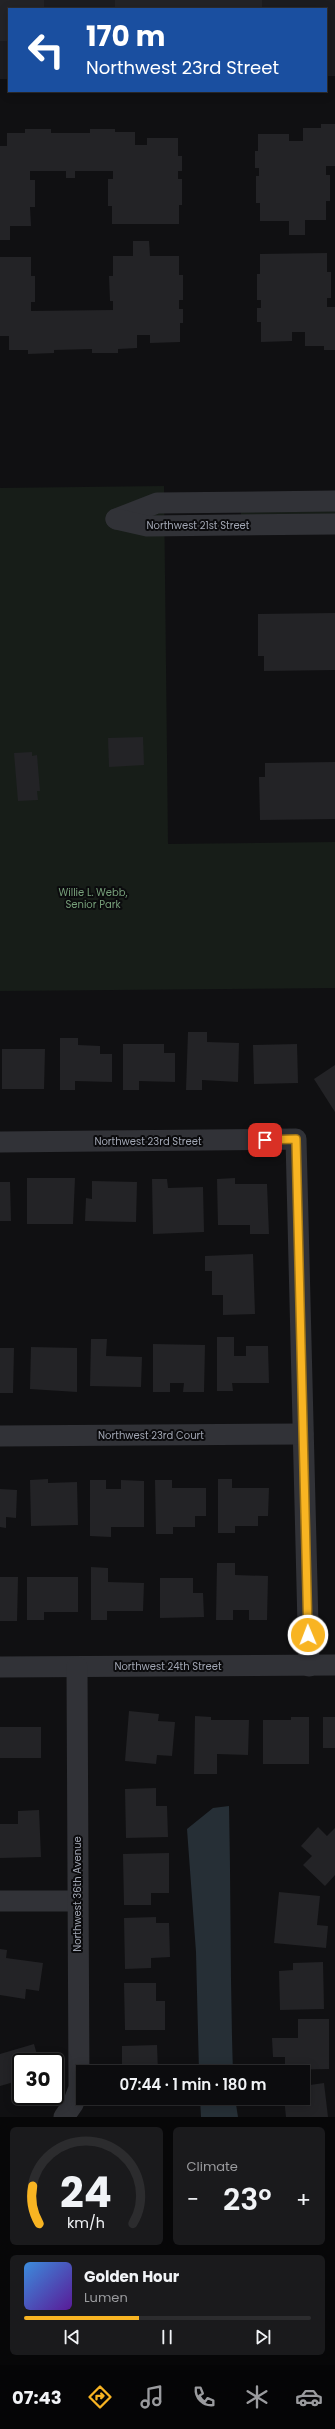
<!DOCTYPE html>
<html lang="en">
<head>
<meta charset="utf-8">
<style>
  body { margin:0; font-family:Poppins,sans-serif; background:#1a1a1c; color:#f1f3f6; height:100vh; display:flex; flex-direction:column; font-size:15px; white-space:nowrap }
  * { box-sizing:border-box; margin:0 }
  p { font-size:13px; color:#9a9b9e }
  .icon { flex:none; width:22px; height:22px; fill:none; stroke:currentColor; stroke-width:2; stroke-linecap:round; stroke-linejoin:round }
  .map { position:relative; height:2117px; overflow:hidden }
  .panel { display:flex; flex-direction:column; gap:10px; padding:10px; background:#070708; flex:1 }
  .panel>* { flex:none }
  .guide { position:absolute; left:8px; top:8px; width:319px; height:84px; border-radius:0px; box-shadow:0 2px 10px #0003,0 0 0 1px #2c2c2e; background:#1a4fa0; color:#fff; overflow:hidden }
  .speed { position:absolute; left:12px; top:2053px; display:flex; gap:8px; font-size:20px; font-weight:700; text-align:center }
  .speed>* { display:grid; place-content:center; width:52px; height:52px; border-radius:50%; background:#0c0c0e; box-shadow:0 2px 10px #0003,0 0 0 1px #2c2c2e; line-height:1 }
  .speed .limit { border:2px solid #111; border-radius:6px; background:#fff; color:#111 }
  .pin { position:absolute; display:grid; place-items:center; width:34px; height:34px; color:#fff; margin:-17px; border-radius:8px; box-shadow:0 2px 6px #0006 }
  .me { position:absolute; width:44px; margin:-22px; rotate:359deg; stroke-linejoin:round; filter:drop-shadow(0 0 3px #0008) }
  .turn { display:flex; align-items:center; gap:14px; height:84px; padding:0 12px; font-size:18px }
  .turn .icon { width:52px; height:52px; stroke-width:2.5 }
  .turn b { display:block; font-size:28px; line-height:34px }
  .big { font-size:30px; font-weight:600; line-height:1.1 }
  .panel .card { flex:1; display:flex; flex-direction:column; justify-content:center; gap:6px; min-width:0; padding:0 14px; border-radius:6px; background:#1a1a1c }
  .panel .dial { align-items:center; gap:0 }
  .dial svg { height:104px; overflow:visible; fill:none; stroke:#2c2c2e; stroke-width:7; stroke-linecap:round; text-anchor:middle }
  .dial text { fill:#f1f3f6; stroke:none }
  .song { display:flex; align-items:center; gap:12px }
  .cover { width:48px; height:48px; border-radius:6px; background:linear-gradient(135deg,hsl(210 70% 55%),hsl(270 70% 35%)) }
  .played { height:4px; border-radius:2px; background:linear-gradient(90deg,#f8b422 40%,#2c2c2e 40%) }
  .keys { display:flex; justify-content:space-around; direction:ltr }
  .heat { display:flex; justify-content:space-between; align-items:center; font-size:22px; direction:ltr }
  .panel .tiles { flex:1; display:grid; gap:10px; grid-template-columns:1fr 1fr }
  .card:last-child { grid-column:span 2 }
  .trip { position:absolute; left:76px; top:2065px; width:234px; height:40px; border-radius:0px; background:#0c0c0e; box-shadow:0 2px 10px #0003,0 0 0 1px #2c2c2e; font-weight:600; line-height:40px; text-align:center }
  .menu { display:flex; height:64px; justify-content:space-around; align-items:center; background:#050506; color:#9a9b9e }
  .menu .icon { width:28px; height:28px }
  .menu .on { color:#f8b422 }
  .menu b { font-size:18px; color:#f1f3f6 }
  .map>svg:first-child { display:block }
  .built { fill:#1c1c1f }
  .green { fill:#171d18 }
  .water { fill:#262f36 }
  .building { fill:#232326 }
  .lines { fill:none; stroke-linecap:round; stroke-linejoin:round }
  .minor { stroke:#313237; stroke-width:21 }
  .route-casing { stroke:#a17516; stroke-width:10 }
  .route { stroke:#f8b422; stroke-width:7 }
  .labels { text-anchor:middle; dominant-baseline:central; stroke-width:4; stroke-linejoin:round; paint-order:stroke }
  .street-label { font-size:10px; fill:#a1a6b3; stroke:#0b0b0d }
  .park-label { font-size:10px; fill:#779f7a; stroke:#0b0b0d }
</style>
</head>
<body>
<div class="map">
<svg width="335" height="2117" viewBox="0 0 335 2117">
  <rect width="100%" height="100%" fill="#101012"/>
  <polygon class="built" points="0,0 335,0 335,76 326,76 326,9 9,9 9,79 0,79"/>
  <g class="green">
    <polygon points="164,486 168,844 335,842 335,988 0,991 0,488"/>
    <polygon points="335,508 335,517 241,516 241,511"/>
  </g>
  <g class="water">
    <path d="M229 1806C231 1894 230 1983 233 2072H199L196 1952 187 1829 213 1808Z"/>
    <polygon points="200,2098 235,2098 238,2117 201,2117"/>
  </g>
  <g class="building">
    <polygon points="0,0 44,0 44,9 9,9 9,41 0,41"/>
    <rect x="115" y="0" width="147" height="9"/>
    <polygon points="321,124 335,124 335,166 326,166 326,175 330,175 330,201 326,201 326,220 305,220 305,235 289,235 289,221 260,221 260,203 256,203 256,176 259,176 259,168 255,168 255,151 258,151 258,134 289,134 289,141 303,141 303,128 321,128"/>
    <polygon points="25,129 51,129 51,133 90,133 90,129 115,129 115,132 135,132 135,145 147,145 147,138 178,138 178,156 182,156 182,171 178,171 178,179 182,179 182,205 179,205 179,224 112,224 112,206 108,206 108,179 113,179 113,171 75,171 75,178 66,178 66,171 30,171 30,180 35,180 35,207 30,207 31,226 10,226 10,240 0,240 0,146 7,146 7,133 25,133"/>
    <polygon points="133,241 149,241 150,256 179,256 179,275 183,275 183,300 179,300 179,309 183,309 183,323 180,323 180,342 150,343 150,335 137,335 137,348 118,349 118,353 92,353 92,349 54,350 54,353 28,354 28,350 9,350 9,336 0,336 0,257 31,257 31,276 35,276 35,302 31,302 31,311 113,310 113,301 110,301 109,276 113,276 113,256 133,256"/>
    <polygon points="327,253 327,272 331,272 331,298 327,298 327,307 335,307 335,350 324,350 324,346 305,346 305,332 292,332 292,341 261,342 261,322 257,322 257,308 261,308 261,300 257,300 257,274 260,274 260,254"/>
    <polygon points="335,613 335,670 264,671 264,656 258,656 258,614"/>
    <polygon points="143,737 144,765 109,767 108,738"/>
    <polygon points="32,752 32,756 37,755 40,791 37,791 38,800 18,801 14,753"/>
    <polygon points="335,762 335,819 260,820 259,777 265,777 265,763"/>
    <polygon points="188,1032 207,1032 207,1042 239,1043 238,1082 202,1080 202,1090 186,1090"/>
    <polygon points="60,1038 78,1038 78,1045 100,1046 100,1054 112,1054 112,1082 75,1081 75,1090 60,1090"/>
    <polygon points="123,1044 164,1044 164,1053 175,1053 175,1082 139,1081 139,1090 123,1090"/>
    <polygon points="297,1044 298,1083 254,1084 253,1045"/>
    <polygon points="2,1049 45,1049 44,1089 2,1089"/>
    <polygon points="335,1065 335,1112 314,1079"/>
    <polygon points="27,1178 75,1178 73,1224 27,1224"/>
    <polygon points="235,1178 235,1184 267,1184 269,1234 250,1234 250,1225 218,1225 217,1179"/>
    <polygon points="152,1179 167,1179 168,1188 203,1187 204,1232 153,1234"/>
    <polygon points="92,1181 137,1182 136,1222 85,1221 86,1198 92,1199"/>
    <polygon points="0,1182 10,1182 11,1221 0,1221"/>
    <polygon points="253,1254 255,1314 223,1315 223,1295 212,1295 212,1271 205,1271 205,1256"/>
    <polygon points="217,1337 234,1337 234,1356 246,1356 246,1346 268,1346 269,1383 232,1383 233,1391 217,1391"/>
    <polygon points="91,1339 107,1339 106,1356 142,1357 141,1387 90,1386"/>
    <polygon points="153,1344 205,1345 204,1392 183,1392 184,1383 170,1383 170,1392 153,1392"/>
    <polygon points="31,1347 77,1348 77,1392 30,1389"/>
    <polygon points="0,1348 14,1348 13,1393 0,1393"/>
    <polygon points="48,1479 48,1483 77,1482 78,1525 31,1526 30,1480"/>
    <polygon points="218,1479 232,1479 232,1488 269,1488 268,1516 258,1516 258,1526 235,1526 235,1533 218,1533"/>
    <polygon points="90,1480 106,1480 106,1489 121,1489 121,1480 144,1481 144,1527 111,1527 111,1537 90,1536"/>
    <polygon points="155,1480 172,1480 172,1488 206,1488 206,1516 195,1516 195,1527 173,1527 173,1534 156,1534"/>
    <polygon points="0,1489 17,1490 16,1518 6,1517 6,1528 0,1527"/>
    <polygon points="217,1563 235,1563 235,1575 268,1576 267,1620 249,1620 249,1610 233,1610 233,1620 216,1620"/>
    <polygon points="91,1567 108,1568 108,1582 144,1583 143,1611 107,1611 107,1620 91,1620"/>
    <polygon points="0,1577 18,1577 17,1621 0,1621"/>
    <polygon points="27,1577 78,1577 78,1612 44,1612 44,1620 27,1620"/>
    <polygon points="160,1578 193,1578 193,1593 203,1593 204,1617 160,1618"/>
    <polygon points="129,1711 159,1714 158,1721 175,1722 172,1756 157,1755 156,1764 125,1761"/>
    <polygon points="195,1716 211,1717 211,1720 249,1720 248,1755 217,1754 217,1774 194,1774"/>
    <polygon points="291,1717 309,1717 309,1764 263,1764 263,1720 291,1720"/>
    <rect x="323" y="1717" width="12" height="31"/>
    <rect x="0" y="1727" width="41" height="31"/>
    <polygon points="156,1788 156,1806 167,1806 168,1837 126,1838 125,1789"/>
    <polygon points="39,1810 41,1857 0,1858 0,1824 18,1824 18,1811"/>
    <polygon points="318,1827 327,1836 335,1828 335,1875 325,1886 303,1865 312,1856 301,1846"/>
    <polygon points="169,1853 169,1893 151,1893 151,1905 124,1905 123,1854"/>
    <polygon points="279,1892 320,1896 317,1925 328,1926 326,1948 274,1943"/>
    <polygon points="156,1917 156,1923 169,1923 170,1957 151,1958 151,1968 125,1969 124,1918"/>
    <polygon points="0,1949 7,1950 6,1958 43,1963 39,1991 26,1989 25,1999 0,1995"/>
    <polygon points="323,1962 324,2009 280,2010 279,1971 293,1970 293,1963"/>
    <polygon points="124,1983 156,1983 156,2001 165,2001 165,2030 125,2030"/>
    <polygon points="298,2019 329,2019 329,2069 285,2070 285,2057 273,2057 272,2038 298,2038"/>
    <polygon points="34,2044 39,2062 21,2062 21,2080 0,2086 0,2054"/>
    <polygon points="157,2045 158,2072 122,2072 122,2046"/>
    <polygon points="324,2083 328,2117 286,2117 284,2098 303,2098 303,2086"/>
  </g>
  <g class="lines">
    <g class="minor">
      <polyline points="116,519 157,503 335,501"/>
      <polyline points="116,519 147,526 335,524"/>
      <polyline points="0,1142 296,1139 309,1666"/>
      <polyline points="0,1436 303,1434"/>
      <polyline points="0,1667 335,1665"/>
      <polyline points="0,1901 77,1901"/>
      <polyline points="64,2117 73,2104 79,2088 77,1667"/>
    </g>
  </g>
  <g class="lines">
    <defs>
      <polyline id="route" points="265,1140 296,1139 308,1635"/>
    </defs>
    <use href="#route" class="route-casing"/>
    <use href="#route" class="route"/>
  </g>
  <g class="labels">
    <g class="street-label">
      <text x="198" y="525">Northwest 21st Street</text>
      <text x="148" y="1141">Northwest 23rd Street</text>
      <text x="151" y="1435">Northwest 23rd Court</text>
      <text x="168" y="1666">Northwest 24th Street</text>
      <text transform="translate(77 1894) rotate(-90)">Northwest 36th Avenue</text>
    </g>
    <g class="park-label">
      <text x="93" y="892">Willie L. Webb,<tspan x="93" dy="12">Senior Park</tspan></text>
    </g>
  </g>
</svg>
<div class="speed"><div class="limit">30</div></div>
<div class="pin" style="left:265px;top:1140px;background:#d93025"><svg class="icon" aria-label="arrive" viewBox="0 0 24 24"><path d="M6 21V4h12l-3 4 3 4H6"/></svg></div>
<svg class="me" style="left:308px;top:1635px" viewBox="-20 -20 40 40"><circle r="17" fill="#f8b422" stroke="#fff" stroke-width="3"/><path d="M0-11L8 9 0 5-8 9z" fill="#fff"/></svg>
<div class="trip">07:44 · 1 min · 180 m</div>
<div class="guide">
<div class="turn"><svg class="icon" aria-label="left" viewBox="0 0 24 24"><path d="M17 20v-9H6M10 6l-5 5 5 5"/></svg><div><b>170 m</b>Northwest 23rd Street</div></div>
</div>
</div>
<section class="panel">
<div class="tiles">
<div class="card dial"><svg viewBox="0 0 100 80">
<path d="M14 69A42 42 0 1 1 86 69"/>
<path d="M14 69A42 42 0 0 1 9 40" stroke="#f8b422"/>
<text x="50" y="56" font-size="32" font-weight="700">24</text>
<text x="50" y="72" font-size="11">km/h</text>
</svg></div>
<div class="card"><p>Climate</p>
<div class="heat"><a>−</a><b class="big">23°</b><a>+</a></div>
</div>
<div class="card">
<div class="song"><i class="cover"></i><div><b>Golden Hour</b><p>Lumen</p></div></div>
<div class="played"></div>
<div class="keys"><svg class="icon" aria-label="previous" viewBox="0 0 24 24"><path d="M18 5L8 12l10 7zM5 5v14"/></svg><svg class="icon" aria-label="pause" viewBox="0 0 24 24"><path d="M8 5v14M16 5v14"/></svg><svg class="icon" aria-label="next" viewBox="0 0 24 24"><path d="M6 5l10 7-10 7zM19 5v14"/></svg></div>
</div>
</div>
</section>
<nav class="menu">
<b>07:43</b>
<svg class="icon on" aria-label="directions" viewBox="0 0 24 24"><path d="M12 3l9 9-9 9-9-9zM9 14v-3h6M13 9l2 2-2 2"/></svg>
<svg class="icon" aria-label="music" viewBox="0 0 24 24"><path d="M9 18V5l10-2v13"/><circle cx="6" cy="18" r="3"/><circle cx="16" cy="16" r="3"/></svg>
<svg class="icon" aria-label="phone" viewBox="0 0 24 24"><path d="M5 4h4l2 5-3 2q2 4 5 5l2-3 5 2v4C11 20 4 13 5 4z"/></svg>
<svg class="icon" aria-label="climate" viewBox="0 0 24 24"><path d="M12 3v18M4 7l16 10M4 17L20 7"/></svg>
<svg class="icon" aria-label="car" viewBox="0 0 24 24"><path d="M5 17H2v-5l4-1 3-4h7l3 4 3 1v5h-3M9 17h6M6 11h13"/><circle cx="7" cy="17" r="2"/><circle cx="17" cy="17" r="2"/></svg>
</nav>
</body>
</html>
